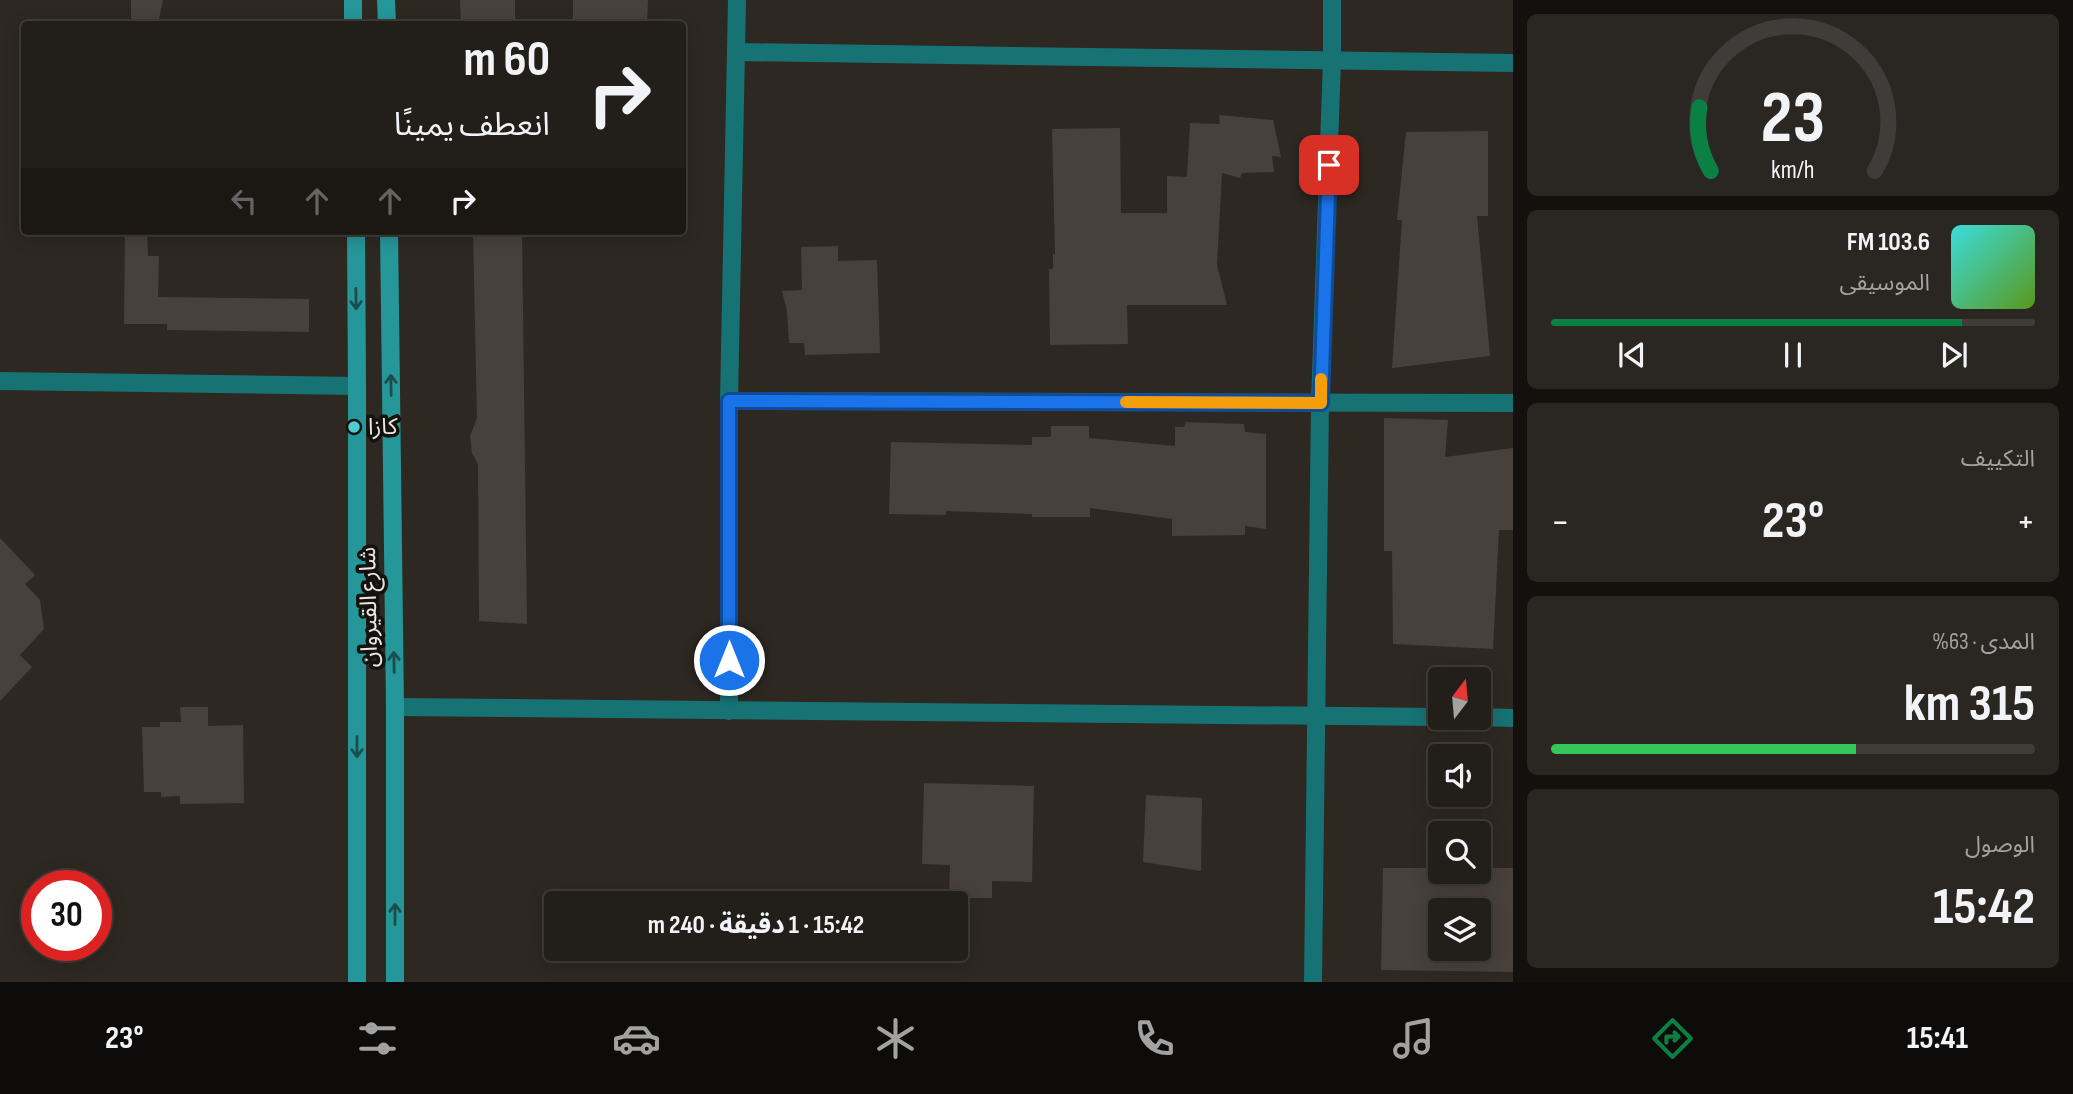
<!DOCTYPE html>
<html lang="ar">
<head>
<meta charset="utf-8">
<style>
  body { margin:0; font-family:"Sofia Sans Condensed","Noto Sans Arabic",sans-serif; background:#2a2723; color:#f1f3f6; direction:rtl; height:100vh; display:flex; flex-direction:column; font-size:26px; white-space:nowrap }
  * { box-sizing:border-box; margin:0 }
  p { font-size:23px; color:#a2a2a2 }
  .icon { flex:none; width:38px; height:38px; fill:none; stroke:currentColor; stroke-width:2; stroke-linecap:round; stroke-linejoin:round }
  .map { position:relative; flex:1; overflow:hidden; direction:ltr }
  .details { display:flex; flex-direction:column; gap:14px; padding:14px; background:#13100e; width:560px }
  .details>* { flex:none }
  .hud { position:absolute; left:21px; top:21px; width:665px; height:214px; border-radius:7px; box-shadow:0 4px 18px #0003,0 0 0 2px #3f3c39; direction:rtl; background:#221e1a; color:#f1f3f6; overflow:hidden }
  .needle { width:46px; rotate:16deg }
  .controls { position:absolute; left:1428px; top:667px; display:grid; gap:14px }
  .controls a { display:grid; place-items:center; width:63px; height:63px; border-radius:7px; background:#221e1a; box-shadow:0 4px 18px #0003,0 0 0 2px #3f3c39; font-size:35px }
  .speed { position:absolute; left:21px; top:870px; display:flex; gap:14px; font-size:35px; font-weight:700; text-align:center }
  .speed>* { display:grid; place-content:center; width:91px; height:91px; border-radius:50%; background:#221e1a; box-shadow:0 4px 18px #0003,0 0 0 2px #3f3c39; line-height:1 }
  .speed .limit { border:10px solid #d22; background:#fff; color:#111 }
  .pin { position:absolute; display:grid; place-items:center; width:60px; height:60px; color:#fff; margin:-30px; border-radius:14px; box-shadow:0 4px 10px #0006 }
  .me { position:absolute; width:77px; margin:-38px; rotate:0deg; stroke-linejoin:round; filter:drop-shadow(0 0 5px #0008) }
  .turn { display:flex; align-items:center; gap:24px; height:147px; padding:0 21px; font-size:32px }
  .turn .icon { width:91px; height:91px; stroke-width:2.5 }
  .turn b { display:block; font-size:49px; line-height:60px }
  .lanes { display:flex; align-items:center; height:66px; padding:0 21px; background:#0003; justify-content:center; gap:35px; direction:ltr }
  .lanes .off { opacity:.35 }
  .big { font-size:52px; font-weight:700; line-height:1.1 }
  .details .tile { flex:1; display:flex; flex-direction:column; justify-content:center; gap:10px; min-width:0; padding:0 24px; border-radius:10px; background:#2a2723 }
  .details .dial { align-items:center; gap:0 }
  .dial svg { height:182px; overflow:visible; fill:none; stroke:#3f3c39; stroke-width:7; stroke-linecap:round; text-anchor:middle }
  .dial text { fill:#f1f3f6; stroke:none }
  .song { display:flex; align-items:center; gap:21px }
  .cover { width:84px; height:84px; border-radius:10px; background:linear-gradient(135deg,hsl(180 70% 55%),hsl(90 70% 35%)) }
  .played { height:7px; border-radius:4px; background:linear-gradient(90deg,#0b8043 85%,#3f3c39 85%) }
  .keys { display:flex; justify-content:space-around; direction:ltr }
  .heat { display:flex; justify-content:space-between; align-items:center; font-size:38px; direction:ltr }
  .charge { height:10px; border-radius:5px; background:linear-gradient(90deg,#34c759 63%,#3f3c39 0) }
  .trip { position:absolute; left:544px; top:891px; width:424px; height:70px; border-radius:7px; background:#221e1a; box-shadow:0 4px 18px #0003,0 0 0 2px #3f3c39; font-weight:700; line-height:70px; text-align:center; direction:rtl }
  .dock { display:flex; height:112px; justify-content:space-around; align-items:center; background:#0e0c0a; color:#a2a2a2 }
  .dock .icon { width:49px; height:49px }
  .dock .selected { color:#0b8043 }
  .dock b { font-size:32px; color:#f1f3f6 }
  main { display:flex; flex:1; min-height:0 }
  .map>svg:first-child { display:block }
  .building { fill:#48413b; fill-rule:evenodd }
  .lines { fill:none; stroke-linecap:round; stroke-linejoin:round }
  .minor { stroke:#177274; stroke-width:18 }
  .secondary { stroke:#259799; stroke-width:18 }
  .oneway { stroke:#1c4d4d }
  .route-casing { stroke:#114b97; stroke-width:18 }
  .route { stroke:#1a73e8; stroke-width:12 }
  .slow { stroke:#f59e0b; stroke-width:12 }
  .poi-dot { fill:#52cdcf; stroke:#14110f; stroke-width:2.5 }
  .labels { text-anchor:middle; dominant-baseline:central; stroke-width:7; stroke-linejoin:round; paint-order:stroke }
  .poi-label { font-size:23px; fill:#ebe6e3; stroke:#14110f; text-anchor:start }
  .street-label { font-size:23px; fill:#ebe6e3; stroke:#14110f }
</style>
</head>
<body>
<main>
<section class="details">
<div class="tile dial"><svg viewBox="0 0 100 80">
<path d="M14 69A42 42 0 1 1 86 69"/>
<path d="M14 69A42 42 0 0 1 9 41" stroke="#0b8043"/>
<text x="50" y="56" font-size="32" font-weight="700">23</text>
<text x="50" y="72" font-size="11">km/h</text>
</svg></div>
<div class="tile">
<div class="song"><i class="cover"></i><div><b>103.6 FM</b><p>الموسيقى</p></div></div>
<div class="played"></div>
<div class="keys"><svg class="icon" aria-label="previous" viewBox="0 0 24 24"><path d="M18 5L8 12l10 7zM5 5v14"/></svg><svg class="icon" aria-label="pause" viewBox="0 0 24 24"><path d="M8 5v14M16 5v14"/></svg><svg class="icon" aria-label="next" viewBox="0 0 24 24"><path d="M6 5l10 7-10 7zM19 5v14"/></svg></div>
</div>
<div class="tile"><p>التكييف</p>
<div class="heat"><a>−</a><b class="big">23°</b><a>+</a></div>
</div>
<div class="tile"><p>المدى · 63%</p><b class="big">315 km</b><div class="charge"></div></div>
<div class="tile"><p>الوصول</p><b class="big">15:42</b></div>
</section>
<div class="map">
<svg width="1513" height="982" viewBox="0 0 1513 982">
  <rect width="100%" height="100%" fill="#2e2822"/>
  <g class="building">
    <polygon points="131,0 163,0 158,24 131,24"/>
    <polygon points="460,0 515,0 515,24 461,24"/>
    <polygon points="573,0 648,0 647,24 573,24"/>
    <polygon points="1219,115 1273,120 1281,157 1272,156 1274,172 1242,173 1240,178 1222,173 1217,265 1227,305 1127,305 1128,344 1050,345 1049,269 1053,269 1053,254 1055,254 1052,129 1120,128 1121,213 1167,213 1167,176 1187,177 1190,123 1220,124"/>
    <polygon points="1488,131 1488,216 1477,216 1490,356 1392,368 1402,220 1397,220 1406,132"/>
    <polygon points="125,231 147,231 148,256 159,256 158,297 309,299 309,332 167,330 167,324 124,324"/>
    <polygon points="473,231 522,231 527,624 479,621 478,464 472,453 470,436 477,418"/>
    <polygon points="838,246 838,261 877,260 880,353 805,355 804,343 789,343 787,311 782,291 802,290 801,247"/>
    <polygon points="1384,418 1448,420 1445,457 1513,448 1513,530 1499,530 1493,649 1393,644 1392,551 1384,551"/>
    <polygon points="1186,422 1244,424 1245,432 1266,434 1266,529 1245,526 1245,535 1172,536 1172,519 1090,508 1090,517 1032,517 1032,514 946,511 946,515 889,514 891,442 1032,445 1032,437 1051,437 1051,426 1089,426 1089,438 1175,446 1175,427 1184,427"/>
    <polygon points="0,538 35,575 25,584 40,600 44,629 20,655 32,667 0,701"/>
    <polygon points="180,707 208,707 208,726 243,725 244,803 180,804 180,796 161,797 161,792 144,792 142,727 160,727 160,722 181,722"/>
    <polygon points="924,783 1034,786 1032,882 992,881 992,898 949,898 950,865 922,864"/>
    <polygon points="1146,795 1202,798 1201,871 1143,862"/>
    <path d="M1383 868H1440V872H1479V868H1513V972L1381 970ZM1440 910H1479V948H1440Z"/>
  </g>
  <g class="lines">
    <g class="minor">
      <polyline points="737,52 1513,63"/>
      <polyline points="0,381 357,386"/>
      <polyline points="729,401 1513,403"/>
      <polyline points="395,707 1440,717"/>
      <polyline points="729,711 729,401 737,0"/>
      <polyline points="1479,717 1513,718"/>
      <polyline points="1313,982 1320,403 1332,60 1332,0"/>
    </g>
    <g class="secondary">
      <polyline points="353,0 353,24"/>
      <polyline points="386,0 387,24"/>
      <polyline points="356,231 357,386 357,982"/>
      <polyline points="389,231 395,707 395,982"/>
    </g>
  </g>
  <defs><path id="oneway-shaft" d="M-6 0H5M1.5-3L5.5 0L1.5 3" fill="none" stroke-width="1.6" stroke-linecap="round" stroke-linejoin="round" transform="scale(1.75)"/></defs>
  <g class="oneway">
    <use href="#oneway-shaft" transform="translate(356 299) rotate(89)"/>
    <use href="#oneway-shaft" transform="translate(391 385) rotate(-91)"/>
    <use href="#oneway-shaft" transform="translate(394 662) rotate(-91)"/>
    <use href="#oneway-shaft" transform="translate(357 747) rotate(90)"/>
    <use href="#oneway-shaft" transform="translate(395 914) rotate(-90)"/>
  </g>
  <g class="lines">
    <defs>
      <polyline id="route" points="729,660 729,401 1321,403 1329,165"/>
    </defs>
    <use href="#route" class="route-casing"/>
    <use href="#route" class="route"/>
    <polyline class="slow" points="1126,402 1321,403 1321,379"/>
  </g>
  <circle class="poi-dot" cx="354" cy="427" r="7"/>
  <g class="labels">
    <g class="poi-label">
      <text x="368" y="427">كازا</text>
    </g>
    <g class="street-label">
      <text transform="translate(369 607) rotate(-91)">شارع القيروان</text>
    </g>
  </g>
</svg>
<div class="controls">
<a><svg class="needle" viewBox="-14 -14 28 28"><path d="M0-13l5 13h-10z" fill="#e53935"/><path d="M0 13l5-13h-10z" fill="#a2a2a2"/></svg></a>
<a><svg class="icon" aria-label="sound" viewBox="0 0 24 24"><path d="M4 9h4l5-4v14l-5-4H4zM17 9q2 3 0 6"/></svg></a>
<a><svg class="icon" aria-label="search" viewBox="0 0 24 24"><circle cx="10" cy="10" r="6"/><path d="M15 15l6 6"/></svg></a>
<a><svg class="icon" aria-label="layers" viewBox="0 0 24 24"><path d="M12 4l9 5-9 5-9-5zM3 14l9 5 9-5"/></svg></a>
</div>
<div class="speed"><div class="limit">30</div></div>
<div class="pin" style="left:1329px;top:165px;background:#d93025"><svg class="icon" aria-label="arrive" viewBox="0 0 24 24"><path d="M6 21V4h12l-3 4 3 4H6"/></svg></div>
<svg class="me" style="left:729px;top:660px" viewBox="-20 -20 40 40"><circle r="17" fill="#1a73e8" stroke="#fff" stroke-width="3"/><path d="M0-11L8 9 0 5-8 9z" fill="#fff"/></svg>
<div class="trip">15:42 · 1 دقيقة · 240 m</div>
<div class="hud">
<div class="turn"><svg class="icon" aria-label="right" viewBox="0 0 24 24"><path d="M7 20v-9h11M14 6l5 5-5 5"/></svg><div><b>60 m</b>انعطف يمينًا</div></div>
<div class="lanes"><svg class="icon off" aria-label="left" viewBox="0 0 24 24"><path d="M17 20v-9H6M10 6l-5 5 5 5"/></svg><svg class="icon off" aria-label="ahead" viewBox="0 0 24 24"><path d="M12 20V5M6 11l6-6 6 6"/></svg><svg class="icon off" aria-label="ahead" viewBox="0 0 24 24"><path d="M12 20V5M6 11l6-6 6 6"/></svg><svg class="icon" aria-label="right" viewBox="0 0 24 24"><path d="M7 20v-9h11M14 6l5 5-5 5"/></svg></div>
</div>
</div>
</main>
<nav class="dock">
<b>15:41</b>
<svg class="icon selected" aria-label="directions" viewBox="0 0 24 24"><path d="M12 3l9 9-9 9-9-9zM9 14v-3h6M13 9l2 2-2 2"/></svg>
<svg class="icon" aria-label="music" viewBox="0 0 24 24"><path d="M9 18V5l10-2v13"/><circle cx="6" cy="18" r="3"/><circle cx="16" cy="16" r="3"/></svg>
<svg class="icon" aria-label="phone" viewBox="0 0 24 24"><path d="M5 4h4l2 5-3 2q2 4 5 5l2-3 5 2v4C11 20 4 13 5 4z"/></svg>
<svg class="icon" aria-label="climate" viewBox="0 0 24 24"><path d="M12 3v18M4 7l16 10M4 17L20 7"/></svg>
<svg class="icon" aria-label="car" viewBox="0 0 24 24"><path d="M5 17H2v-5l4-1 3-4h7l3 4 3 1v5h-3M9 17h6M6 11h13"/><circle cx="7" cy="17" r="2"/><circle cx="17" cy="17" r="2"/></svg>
<svg class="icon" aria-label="filters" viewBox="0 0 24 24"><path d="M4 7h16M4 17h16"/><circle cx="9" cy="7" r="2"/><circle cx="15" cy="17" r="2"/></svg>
<b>23°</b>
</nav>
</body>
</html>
